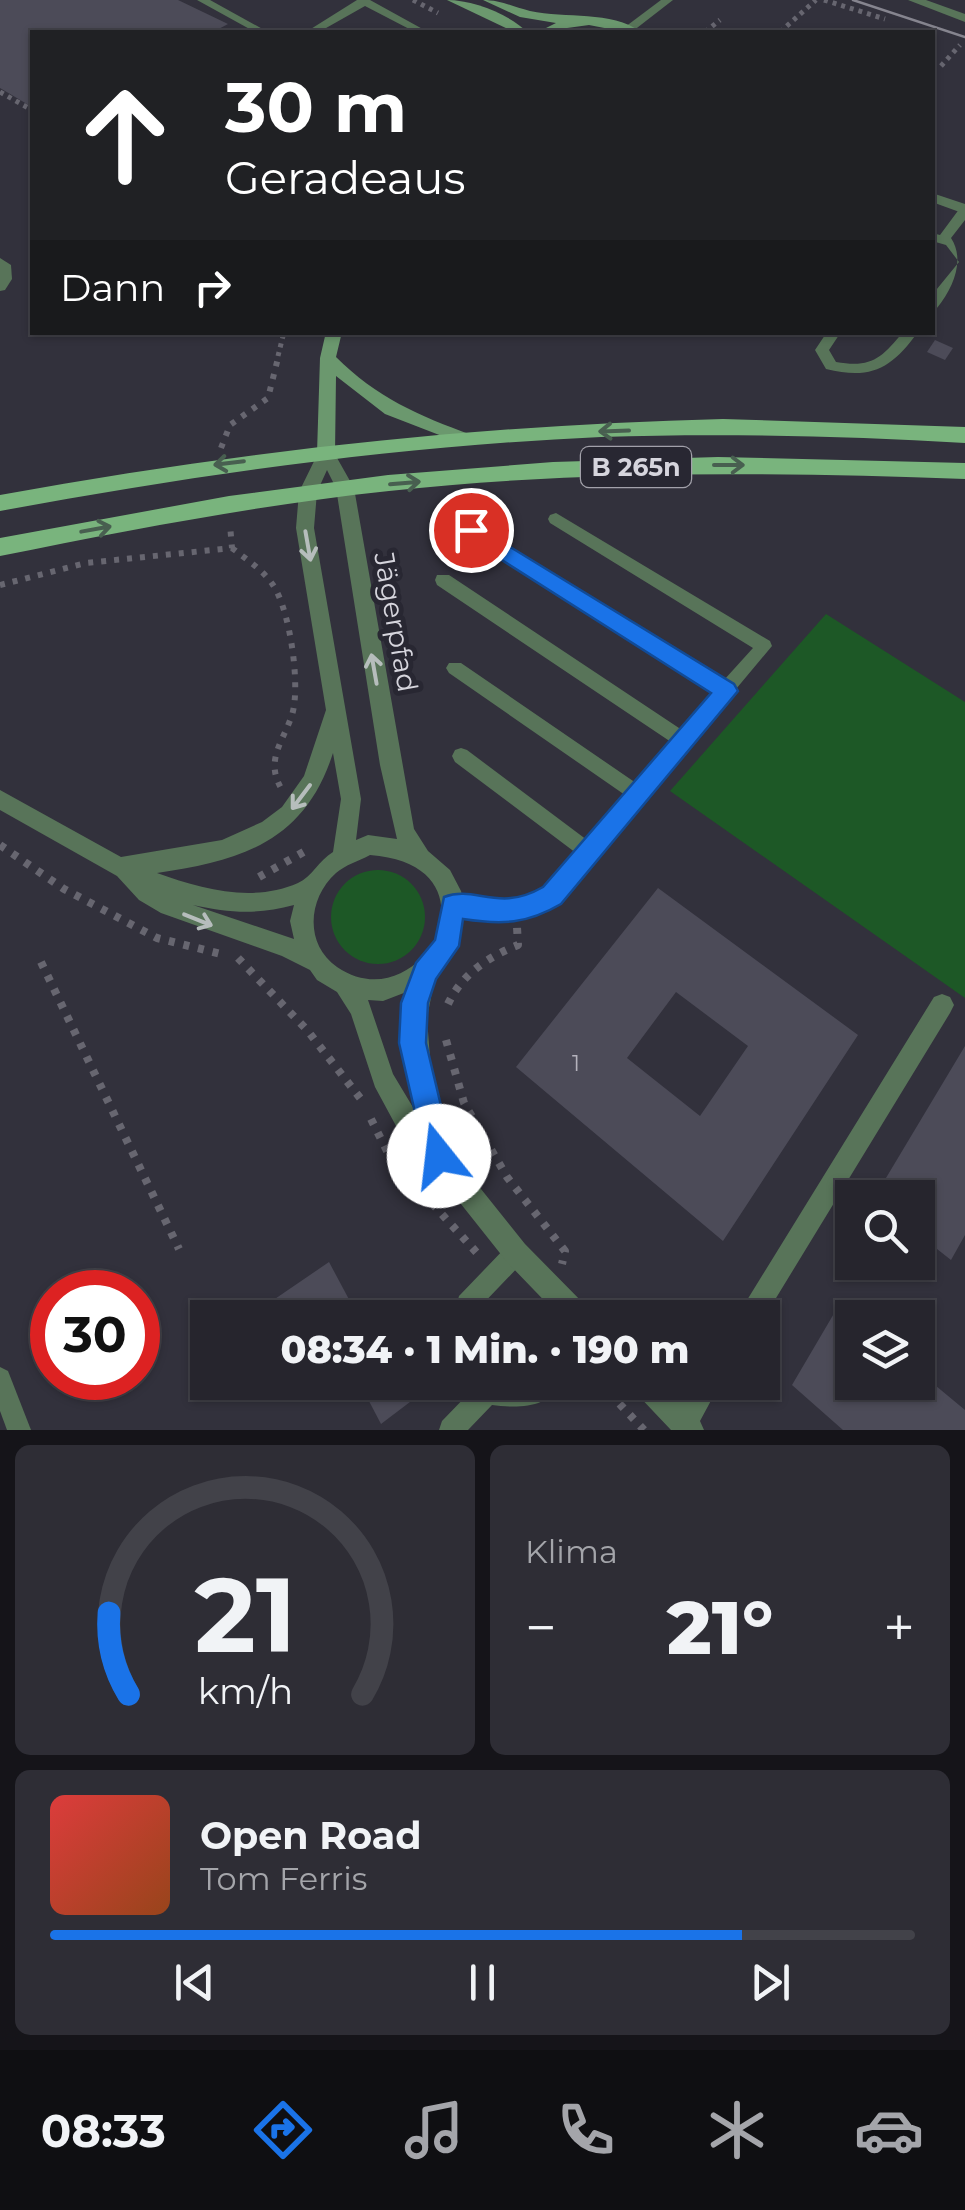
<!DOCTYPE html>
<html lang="de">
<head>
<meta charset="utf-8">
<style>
  body { margin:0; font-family:Montserrat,sans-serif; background:#2e2d35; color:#f1f3f6; height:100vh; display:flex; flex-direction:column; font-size:38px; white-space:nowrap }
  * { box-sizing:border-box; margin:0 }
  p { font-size:32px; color:#a4a5aa }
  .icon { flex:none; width:55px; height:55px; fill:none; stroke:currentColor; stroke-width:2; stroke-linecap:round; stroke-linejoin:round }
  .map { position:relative; height:1430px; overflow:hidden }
  .details { display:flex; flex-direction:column; gap:15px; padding:15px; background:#151419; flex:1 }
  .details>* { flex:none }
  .hud { position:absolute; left:30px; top:30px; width:905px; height:305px; border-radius:0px; box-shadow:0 2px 8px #0004,0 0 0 2px #424249; background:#202124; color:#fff; overflow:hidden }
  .tools { position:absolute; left:835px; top:1180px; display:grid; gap:20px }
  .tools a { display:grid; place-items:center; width:100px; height:100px; border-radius:0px; background:#26252d; box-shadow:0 2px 8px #0004,0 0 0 2px #424249; font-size:50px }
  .speed { position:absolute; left:30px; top:1270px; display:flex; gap:20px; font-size:50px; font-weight:700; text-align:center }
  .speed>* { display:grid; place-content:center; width:130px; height:130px; border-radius:50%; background:#26252d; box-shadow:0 2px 8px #0004,0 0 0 2px #424249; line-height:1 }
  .speed .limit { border:15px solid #d22; background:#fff; color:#111 }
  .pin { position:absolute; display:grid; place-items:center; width:85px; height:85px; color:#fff; margin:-42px; border:5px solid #fff; border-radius:50%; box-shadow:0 2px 10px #0007 }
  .me { position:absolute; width:110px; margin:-55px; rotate:344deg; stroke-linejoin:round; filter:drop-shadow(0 0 8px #0008) }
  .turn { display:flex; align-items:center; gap:35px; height:210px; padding:0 30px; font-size:45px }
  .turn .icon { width:130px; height:130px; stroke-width:2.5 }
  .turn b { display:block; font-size:70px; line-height:85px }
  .then { display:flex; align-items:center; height:95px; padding:0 30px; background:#0003; gap:20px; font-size:38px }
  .big { font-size:75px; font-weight:800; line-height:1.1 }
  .details .card { flex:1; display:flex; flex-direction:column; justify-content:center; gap:15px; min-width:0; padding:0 35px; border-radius:15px; background:#2e2d35 }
  .details .dial { align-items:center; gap:0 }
  .dial svg { height:260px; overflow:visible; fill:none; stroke:#424249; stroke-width:7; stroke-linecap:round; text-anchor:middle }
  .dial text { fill:#f1f3f6; stroke:none }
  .song { display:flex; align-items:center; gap:30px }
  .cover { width:120px; height:120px; border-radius:15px; background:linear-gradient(135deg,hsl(0 70% 55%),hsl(20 70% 35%)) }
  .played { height:10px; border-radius:5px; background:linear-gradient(90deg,#1a73e8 80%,#424249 80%) }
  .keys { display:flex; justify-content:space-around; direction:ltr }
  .heat { display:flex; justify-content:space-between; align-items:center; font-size:55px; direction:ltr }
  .details .tiles { flex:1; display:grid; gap:15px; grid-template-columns:1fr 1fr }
  .card:last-child { grid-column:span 2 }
  .trip { position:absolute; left:190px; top:1300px; width:590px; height:100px; border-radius:0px; background:#26252d; box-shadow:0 2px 8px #0004,0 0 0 2px #424249; font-weight:800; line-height:100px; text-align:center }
  .dock { display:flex; height:160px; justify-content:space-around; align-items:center; background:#0f0f12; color:#a4a5aa }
  .dock .icon { width:70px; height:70px }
  .dock .on { color:#1a73e8 }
  .dock b { font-size:45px; color:#f1f3f6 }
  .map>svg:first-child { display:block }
  .green { fill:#1d5826 }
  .building { fill:#4c4b58; fill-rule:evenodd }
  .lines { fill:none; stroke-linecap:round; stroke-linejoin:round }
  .path-far2 { stroke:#676670; stroke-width:5; stroke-dasharray:4 5; stroke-linecap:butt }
  .path-far1 { stroke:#676670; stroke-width:6; stroke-dasharray:5 8; stroke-linecap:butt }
  .path { stroke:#676670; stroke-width:8; stroke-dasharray:6 9; stroke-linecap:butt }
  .lane { fill:#587459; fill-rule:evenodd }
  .street { fill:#587459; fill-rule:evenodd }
  .secondary { fill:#6b986e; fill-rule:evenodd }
  .primary { fill:#79b47d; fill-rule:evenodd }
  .tram { stroke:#86858f; stroke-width:2.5 }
  .oneway { stroke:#485f50 }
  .oneway2 { stroke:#b6bdbc }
  .route { fill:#1a73e8; stroke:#114b97; stroke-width:2.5 }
  .labels { text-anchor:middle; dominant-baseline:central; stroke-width:10; stroke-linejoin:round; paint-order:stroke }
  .number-label { font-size:22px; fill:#b4b2bc }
  .shield { fill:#282732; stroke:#a2a1aa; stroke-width:2.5 }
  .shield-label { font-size:25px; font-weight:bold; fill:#d6d5dd }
  .street-label { font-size:28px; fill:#d6d5dd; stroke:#282732 }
</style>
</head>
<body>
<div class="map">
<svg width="965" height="1430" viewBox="0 0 965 1430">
  <rect width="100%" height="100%" fill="#32313c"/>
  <g class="green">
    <polygon points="826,614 965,702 965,998 670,791"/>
    <circle cx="378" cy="917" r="47"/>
  </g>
  <g class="building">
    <polygon points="0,0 178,0 228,24 213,32 32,32 32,107 0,88"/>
    <polygon points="935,340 953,348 945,360 927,352"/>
    <path d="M658 888 858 1035 723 1241 516 1067ZM676 992 748 1046 700 1116 627 1058Z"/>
    <polygon points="965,1046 965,1235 951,1260 918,1234 918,1198 874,1198"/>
    <polygon points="329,1262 352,1305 334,1318 277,1318 269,1303"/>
    <polygon points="839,1305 852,1316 852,1382 918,1382 918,1371 965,1410 965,1430 843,1430 792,1385"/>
    <polygon points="359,1382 429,1382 431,1386 381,1424"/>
  </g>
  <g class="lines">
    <g class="path-far2">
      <polyline points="413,0 438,13"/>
      <polyline points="824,0 885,19"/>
      <polyline points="705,32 720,20"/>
      <polyline points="780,32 816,0"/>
      <polyline points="941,66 960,45"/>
      <polyline points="0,92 32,110"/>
      <polyline points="278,356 284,332"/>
    </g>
    <g class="path-far1">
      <polyline points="221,448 230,425 268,398 279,354"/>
      <path d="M232 548C246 559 263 570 273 585 290 610 301 686 292 715 283 742 265 760 281 788"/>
      <polyline points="0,585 86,563 232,548 230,525"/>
    </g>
    <g class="path">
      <polyline points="0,845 64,889 157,938 221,954"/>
      <polyline points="259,877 309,849"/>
      <polyline points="238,958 307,1030 364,1103"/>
      <polyline points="41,962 179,1249"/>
      <path d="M448 1004C462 974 488 957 518 945L517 927"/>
      <polyline points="446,1040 464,1103 507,1177 565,1251 562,1264"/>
      <polyline points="371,1119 390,1157 477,1253"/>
      <polyline points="599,1382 644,1430"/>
    </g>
    <g class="lane">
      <polygon points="197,0 210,0 268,32 255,32"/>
      <polygon points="357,0 370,0 428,32 415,32 365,6 319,32 306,32"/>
      <polygon points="661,0 673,0 633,31 625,31 625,27"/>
      <path d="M965 207V220L951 238C965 259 954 287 937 308L932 309V295L959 262 946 245 932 241V233L940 235 960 208Z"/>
      <polygon points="0,258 11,265 12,279 5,290 0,291"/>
      <path d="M827 332H841L829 350 836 362C871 368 881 359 903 332H918C891 369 871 380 826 369L815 350Z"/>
      <path d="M556 513 770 641 772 646 559 901C523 920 485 927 446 912L443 906 446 900C457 896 467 900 478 901 530 907 545 889 576 853L455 762 452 756 455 750 461 748 467 750 587 840 625 795 449 673 446 668 449 663H461L636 783 671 742 437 585 435 580 437 575H449L682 730 714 692 465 534 463 530 465 526H477L724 680 753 648 550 523 548 519 550 515Z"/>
      <polygon points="516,1242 524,1245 527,1253 524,1261 477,1310 476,1318 453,1318 459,1296 508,1245"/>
      <polygon points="0,1367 8,1371 31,1430 7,1430 0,1411"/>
      <path d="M467 1382 521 1385 562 1382C550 1409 516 1408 492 1405L468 1430H439L442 1421 471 1391Z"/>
    </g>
    <g class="street">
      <polygon points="908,0 926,0 965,14 965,22"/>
      <polygon points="932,193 965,204 965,214 932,202"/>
      <path d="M326 447 332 449 354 488 414 829 428 851 450 870 461 891 465 908 459 942 448 963 435 977 427 1018 432 1085 449 1149 525 1244 589 1309 593 1318H561L507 1262 430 1165 402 1137 375 1087 351 1014 337 992 317 980 310 970 282 956 161 913 139 900 117 876 0 810V790L121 857 222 840 262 822 282 807 304 776 326 710 296 528 299 492 320 449ZM327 470 336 488 380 765 397 839 368 835 356 840 361 799 314 528 317 492ZM333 753 341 799 333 852C319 860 312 877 298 883 253 903 201 889 157 873 242 861 305 841 333 753ZM370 855C506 865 421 1024 337 967 304 944 308 898 336 873 345 865 359 861 370 855ZM193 905C229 913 258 915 294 905L290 921 294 939ZM409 991 403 1041 414 1109 393 1074 368 1000 383 1001Z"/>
      <polygon points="942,994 950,997 954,1005 950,1013 762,1321 762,1318 736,1318 934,997"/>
      <polygon points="632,1382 664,1382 681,1401 692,1382 721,1382 700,1421 704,1430 671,1430 635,1392"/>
    </g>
    <g class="secondary">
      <path d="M447 0C473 0 509 14 527 32H514Z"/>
      <path d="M483 0C501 0 513 7 530 11 566 19 611 10 641 32H625L589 25 538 32 556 23 520 17Z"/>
      <path d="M326 332H342L336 357C376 397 419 416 472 435V443H460L385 414 336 376 335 453 332 457H320L317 453 320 358Z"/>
    </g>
    <g class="primary">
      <path d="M723 419 965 427V443C844 436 723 433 601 437 399 446 199 474 0 511V495C240 451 479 425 723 419Z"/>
      <path d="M718 457 965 463V479C773 472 581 470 389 491 258 505 129 530 0 556V538L229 496 388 475 553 462Z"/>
    </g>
    <polyline class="tram" points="853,0 965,37"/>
  </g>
  <defs><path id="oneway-shaft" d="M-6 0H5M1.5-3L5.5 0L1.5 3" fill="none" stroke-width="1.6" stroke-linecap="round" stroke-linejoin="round" transform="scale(2.5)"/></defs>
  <g class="oneway">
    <use href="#oneway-shaft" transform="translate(614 431) rotate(178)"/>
    <use href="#oneway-shaft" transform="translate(229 463) rotate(173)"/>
    <use href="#oneway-shaft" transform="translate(729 465)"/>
    <use href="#oneway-shaft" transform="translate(405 483) rotate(-5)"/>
    <use href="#oneway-shaft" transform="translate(96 529) rotate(-10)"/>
  </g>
  <g class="oneway2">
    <use href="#oneway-shaft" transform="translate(308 546) rotate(80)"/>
    <use href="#oneway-shaft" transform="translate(374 669) rotate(-100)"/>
    <use href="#oneway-shaft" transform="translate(301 797) rotate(127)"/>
    <use href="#oneway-shaft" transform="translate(198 920) rotate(22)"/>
  </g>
  <path class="route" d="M471 523 734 684 738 691 561 904C527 924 502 925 463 919L459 946 436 979 428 1003 426 1043 453 1156 449 1166 439 1170 429 1166 425 1156 399 1043 401 1003 416 963 435 940 444 897C476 885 498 913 543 887L711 693 464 536 461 530 464 525Z"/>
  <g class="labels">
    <g class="number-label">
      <text x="576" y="1063">1</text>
    </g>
    <rect class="shield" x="581" y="447" width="110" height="40" rx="8"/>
    <g class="shield-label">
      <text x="636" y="467">B 265n</text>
    </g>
    <g class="street-label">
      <text transform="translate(396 622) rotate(80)">Jägerpfad</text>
    </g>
  </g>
</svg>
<div class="tools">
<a><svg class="icon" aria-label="search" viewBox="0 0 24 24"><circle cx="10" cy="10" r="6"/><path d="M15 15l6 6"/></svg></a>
<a><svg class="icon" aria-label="layers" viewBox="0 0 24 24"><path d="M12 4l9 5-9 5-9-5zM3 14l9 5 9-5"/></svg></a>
</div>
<div class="speed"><div class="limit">30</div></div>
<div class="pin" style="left:471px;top:530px;background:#d93025"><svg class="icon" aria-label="arrive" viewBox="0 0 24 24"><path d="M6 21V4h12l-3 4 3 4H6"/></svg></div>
<svg class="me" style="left:439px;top:1156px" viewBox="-20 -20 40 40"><circle r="19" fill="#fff"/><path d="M0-13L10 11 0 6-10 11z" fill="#1a73e8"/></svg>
<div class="trip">08:34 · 1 Min. · 190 m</div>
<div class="hud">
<div class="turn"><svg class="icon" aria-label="ahead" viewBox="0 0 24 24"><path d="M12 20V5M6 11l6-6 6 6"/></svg><div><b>30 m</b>Geradeaus</div></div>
<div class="then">Dann<svg class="icon" aria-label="right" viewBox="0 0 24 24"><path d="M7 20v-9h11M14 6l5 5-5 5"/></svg></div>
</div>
</div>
<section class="details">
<div class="tiles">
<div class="card dial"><svg viewBox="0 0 100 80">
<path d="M14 69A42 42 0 1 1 86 69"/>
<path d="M14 69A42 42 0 0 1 8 44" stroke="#1a73e8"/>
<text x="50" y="56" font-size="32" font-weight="700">21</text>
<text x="50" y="72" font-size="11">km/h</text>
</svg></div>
<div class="card"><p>Klima</p>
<div class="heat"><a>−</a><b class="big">21°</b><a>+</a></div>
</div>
<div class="card">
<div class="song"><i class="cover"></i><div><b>Open Road</b><p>Tom Ferris</p></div></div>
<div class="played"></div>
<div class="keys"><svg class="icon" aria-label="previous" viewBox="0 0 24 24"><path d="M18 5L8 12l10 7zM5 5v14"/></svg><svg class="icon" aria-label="pause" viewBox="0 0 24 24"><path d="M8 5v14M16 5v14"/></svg><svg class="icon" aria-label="next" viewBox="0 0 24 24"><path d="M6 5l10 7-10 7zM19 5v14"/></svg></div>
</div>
</div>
</section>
<nav class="dock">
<b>08:33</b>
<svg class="icon on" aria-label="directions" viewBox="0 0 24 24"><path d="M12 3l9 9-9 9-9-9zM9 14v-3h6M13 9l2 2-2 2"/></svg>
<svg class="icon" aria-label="music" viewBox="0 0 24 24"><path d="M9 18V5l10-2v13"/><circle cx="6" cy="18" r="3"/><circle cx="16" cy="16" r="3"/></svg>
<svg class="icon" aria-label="phone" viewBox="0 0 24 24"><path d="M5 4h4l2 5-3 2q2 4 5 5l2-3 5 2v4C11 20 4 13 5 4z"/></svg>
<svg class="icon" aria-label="climate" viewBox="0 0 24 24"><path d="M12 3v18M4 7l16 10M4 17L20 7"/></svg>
<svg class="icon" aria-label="car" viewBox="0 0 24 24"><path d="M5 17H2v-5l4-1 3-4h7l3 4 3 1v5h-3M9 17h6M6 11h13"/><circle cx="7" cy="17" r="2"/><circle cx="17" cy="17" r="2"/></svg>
</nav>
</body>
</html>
